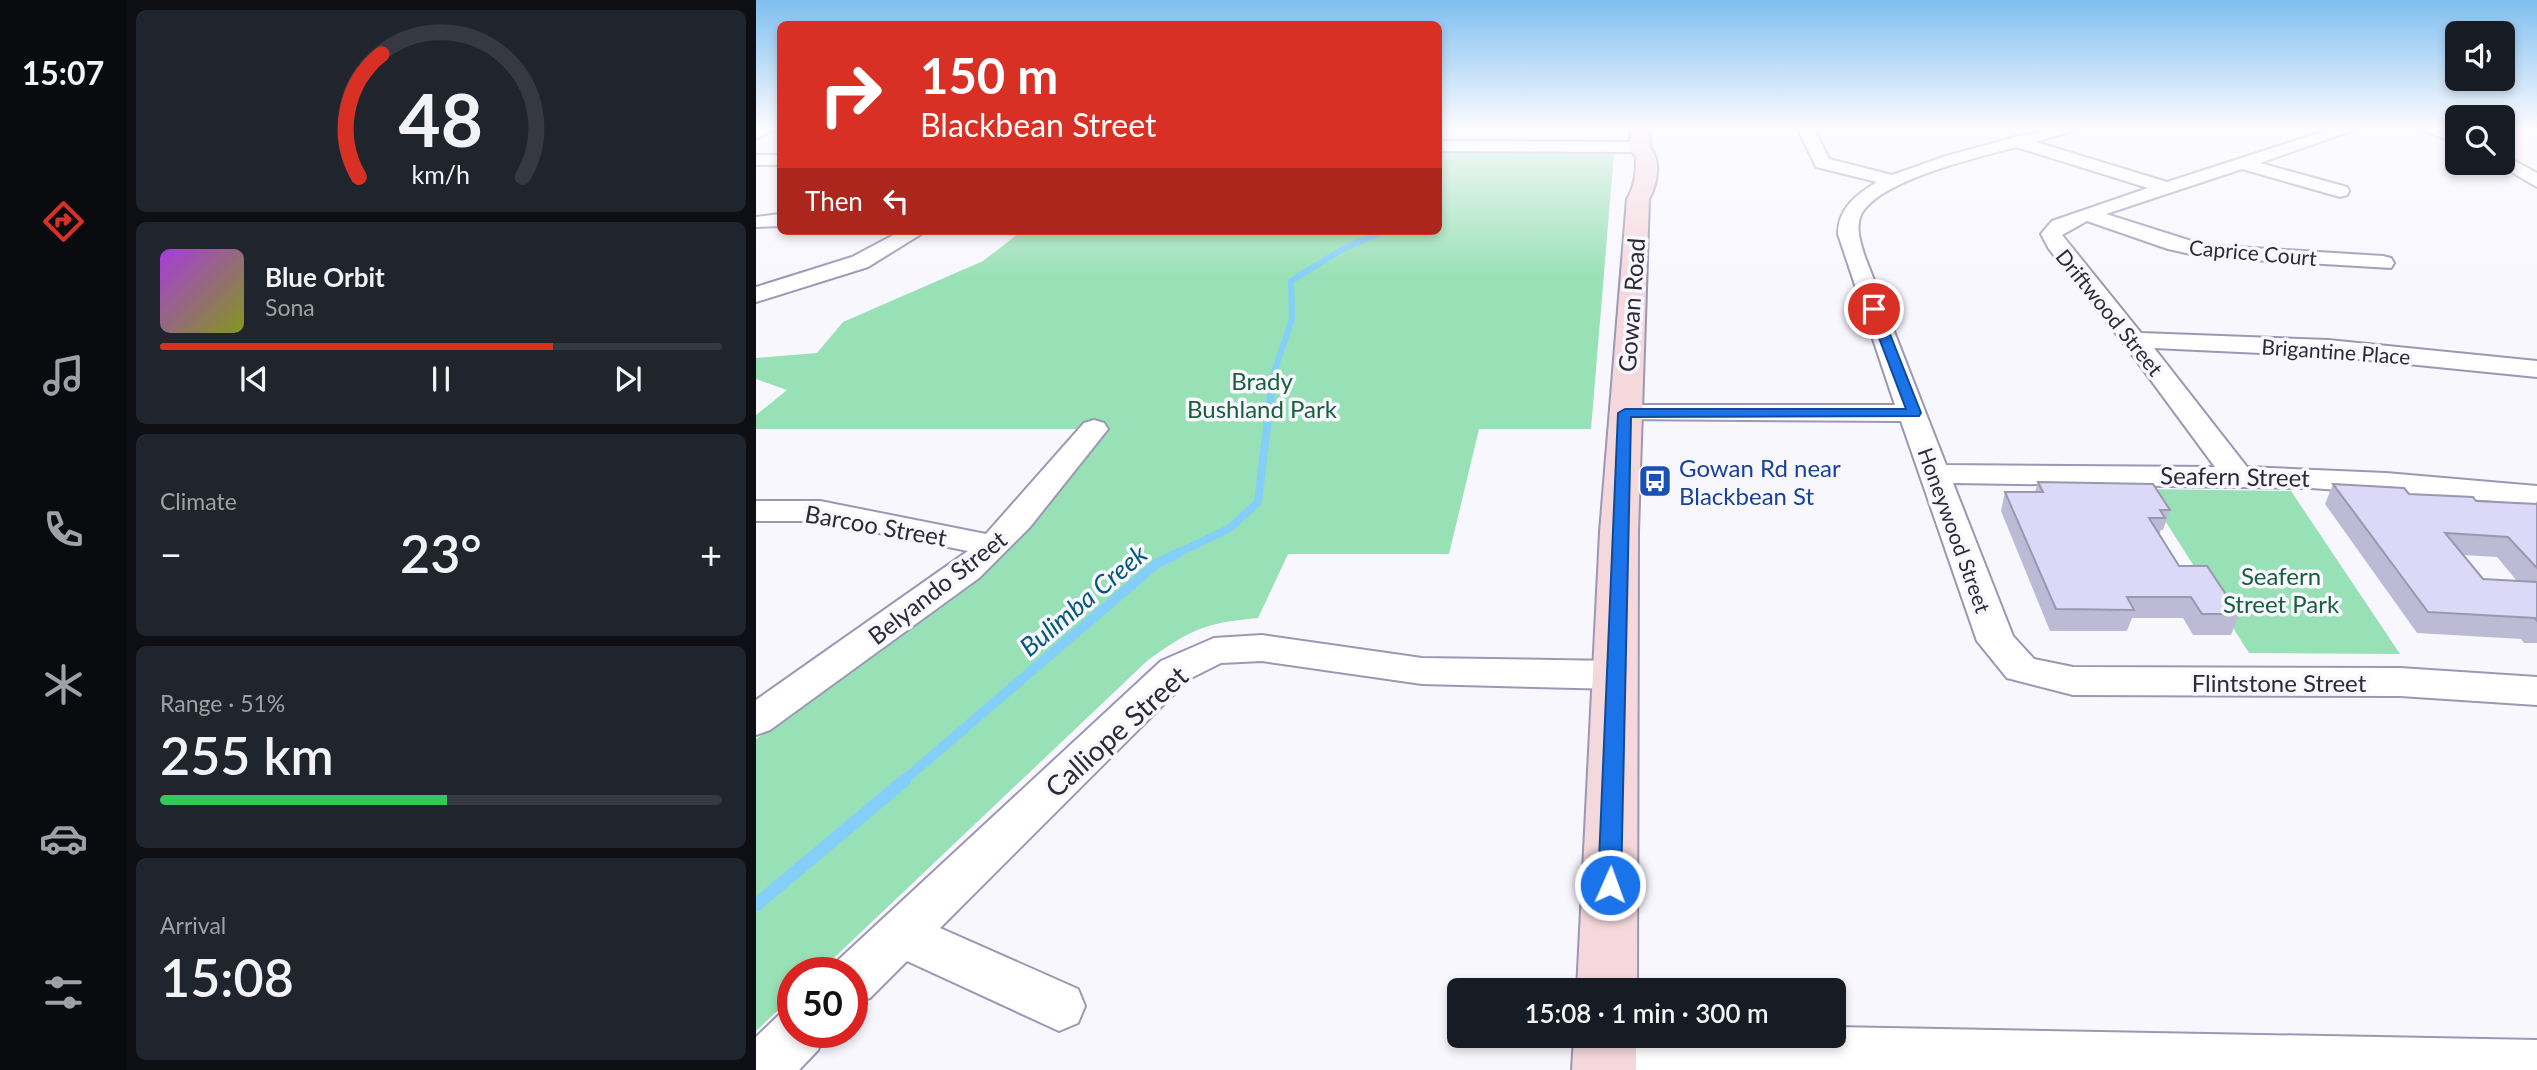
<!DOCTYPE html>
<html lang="en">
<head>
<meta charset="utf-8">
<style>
  body { margin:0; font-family:Lato,sans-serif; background:#20242c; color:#f1f3f6; height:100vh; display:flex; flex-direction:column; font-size:26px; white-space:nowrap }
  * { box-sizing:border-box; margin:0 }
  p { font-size:23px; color:#9ea1a6 }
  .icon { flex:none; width:38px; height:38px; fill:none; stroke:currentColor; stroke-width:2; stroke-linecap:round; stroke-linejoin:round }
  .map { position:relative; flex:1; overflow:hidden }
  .panel { display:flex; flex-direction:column; gap:10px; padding:10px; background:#0d0f14; width:630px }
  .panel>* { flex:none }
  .guide { position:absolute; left:21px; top:21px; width:665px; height:214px; border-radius:10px; box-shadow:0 4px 10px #0003; background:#d93025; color:#fff; overflow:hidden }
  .tools { position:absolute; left:1689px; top:21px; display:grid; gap:14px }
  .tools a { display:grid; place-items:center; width:70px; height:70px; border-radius:10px; background:#171b24; box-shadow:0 4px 10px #0003; font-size:35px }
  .speed { position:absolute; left:21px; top:957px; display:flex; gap:14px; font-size:35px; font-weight:700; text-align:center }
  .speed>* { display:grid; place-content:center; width:91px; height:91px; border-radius:50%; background:#171b24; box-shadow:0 4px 10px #0003; line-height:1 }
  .speed .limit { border:10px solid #d22; background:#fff; color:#111 }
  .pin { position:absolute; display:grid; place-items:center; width:60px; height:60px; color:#fff; margin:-30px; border:4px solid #fff; border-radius:50%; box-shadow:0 2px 7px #0007 }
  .me { position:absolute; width:77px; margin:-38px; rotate:2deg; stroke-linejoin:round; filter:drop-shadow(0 0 5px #0008) }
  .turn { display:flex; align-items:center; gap:24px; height:147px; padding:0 28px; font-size:32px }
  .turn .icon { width:91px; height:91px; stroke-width:2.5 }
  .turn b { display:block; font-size:49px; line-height:60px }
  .then { display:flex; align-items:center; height:66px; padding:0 28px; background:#0003; gap:14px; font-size:26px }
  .big { font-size:52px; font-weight:600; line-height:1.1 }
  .panel .widget { flex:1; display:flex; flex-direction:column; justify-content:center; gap:10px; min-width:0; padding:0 24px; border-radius:10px; background:#20242c }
  .panel .dial { align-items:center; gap:0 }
  .dial svg { height:182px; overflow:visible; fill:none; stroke:#363941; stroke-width:7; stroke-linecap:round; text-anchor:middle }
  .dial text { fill:#f1f3f6; stroke:none }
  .song { display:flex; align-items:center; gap:21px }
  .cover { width:84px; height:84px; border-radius:10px; background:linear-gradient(135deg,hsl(280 70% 55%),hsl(70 70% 35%)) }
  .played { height:7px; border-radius:4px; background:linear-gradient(90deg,#d93025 70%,#363941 70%) }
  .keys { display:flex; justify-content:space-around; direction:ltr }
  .heat { display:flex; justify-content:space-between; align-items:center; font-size:38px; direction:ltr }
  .charge { height:10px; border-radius:5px; background:linear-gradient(90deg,#34c759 51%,#363941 0) }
  .trip { position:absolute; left:691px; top:978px; width:399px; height:70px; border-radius:10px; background:#171b24; box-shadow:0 4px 10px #0003; font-weight:600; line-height:70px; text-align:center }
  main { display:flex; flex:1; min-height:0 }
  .tab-bar { display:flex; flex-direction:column; width:126px; justify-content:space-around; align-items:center; background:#090b0e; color:#9ea1a6 }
  .tab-bar .icon { width:49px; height:49px }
  .tab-bar .on { color:#d93025 }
  .tab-bar b { font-size:32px; color:#f1f3f6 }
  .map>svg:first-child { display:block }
  .green { fill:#98e0b5 }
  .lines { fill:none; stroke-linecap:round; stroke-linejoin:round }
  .stream-far4 { stroke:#83cffa; stroke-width:5 }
  .stream-far3 { stroke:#83cffa; stroke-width:6 }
  .stream-far2 { stroke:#83cffa; stroke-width:8 }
  .stream-far1 { stroke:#83cffa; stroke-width:10 }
  .stream { stroke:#83cffa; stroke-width:13 }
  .minor-casing { stroke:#9b97b5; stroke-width:4 }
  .secondary-casing { stroke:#9b97b5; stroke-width:4 }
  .minor { fill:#fff; fill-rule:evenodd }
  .secondary { fill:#f5d8dc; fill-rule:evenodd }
  .wall { fill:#bdbad5; fill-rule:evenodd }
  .building { fill:#dcd8f8; stroke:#9a97ae; stroke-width:2 }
  .route { fill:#1a73e8; stroke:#114b97; stroke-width:2 }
  .labels { text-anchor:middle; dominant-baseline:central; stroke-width:7; stroke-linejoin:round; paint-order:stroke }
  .far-street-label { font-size:21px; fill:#2c2a36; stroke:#f8f7fe }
  .street-label { font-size:24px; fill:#2c2a36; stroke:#f8f7fe }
  .park-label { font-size:24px; fill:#185f3d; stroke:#f8f7fe }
  .transit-label { font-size:24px; fill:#164399; stroke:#f8f7fe; text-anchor:start }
  .water-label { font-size:26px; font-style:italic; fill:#05597c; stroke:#f8f7fe }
  .near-street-label { font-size:28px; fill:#2c2a36; stroke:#f8f7fe }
</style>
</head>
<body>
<main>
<nav class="tab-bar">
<b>15:07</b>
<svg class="icon on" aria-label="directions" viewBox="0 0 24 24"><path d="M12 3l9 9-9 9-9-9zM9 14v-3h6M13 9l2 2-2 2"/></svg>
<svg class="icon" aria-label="music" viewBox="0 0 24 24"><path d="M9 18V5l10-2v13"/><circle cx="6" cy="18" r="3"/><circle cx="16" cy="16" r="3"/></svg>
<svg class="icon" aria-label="phone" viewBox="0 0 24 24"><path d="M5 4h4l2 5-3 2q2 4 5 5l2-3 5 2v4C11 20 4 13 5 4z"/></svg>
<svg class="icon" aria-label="climate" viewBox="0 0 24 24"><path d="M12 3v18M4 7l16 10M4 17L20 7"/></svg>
<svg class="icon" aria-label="car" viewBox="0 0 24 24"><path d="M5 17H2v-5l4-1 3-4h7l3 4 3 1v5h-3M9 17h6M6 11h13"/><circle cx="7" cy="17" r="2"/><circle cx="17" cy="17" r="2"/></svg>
<svg class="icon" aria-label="filters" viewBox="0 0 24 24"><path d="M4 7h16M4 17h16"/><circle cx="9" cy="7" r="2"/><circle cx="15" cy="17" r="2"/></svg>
</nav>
<section class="panel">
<div class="widget dial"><svg viewBox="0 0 100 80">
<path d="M14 69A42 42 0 1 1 86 69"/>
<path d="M14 69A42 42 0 0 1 24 15" stroke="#d93025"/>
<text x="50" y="56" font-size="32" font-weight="700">48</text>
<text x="50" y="72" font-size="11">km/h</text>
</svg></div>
<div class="widget">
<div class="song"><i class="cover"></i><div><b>Blue Orbit</b><p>Sona</p></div></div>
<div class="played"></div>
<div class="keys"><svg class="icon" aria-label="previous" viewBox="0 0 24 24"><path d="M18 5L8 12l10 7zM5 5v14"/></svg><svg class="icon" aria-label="pause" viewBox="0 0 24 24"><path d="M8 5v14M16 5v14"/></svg><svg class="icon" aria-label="next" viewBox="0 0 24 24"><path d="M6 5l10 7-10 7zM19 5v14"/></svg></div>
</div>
<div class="widget"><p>Climate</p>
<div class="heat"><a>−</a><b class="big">23°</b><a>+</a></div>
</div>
<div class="widget"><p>Range · 51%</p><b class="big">255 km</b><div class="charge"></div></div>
<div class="widget"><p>Arrival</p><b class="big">15:08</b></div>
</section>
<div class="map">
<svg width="1781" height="1070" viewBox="0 0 1781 1070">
  <rect width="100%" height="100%" fill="#f8f7fe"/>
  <g class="green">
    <path d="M683 153H858L835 429H723L693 554H532L502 618C448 623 436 629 392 660L62 973H37V996L0 1031V739L213 584 345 429H0V415L31 390 0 379V358L61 353 87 322 227 261 266 231H682Z"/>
    <polygon points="1389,489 1535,491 1644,654 1493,653"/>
  </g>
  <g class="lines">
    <polyline class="stream-far4" points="610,239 628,231"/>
    <polyline class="stream-far3" points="516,378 536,319 535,281 587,249 614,237"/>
    <polyline class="stream-far2" points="418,555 474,528 502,502 517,376"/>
    <polyline class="stream-far1" points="146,782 400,564 422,553"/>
    <polyline class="stream" points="0,905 149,780"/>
    <defs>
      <g id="minor">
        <polygon points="0,129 18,129 0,139"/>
        <path d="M1042 129H1058L1073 159 1136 175 1190 156 1263 136 1293 129H1322L1280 142 1411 182 1575 129H1601L1504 163 1591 187 1593 191 1591 195 1584 197 1486 169 1350 214 1448 245 1627 256 1635 258 1638 263 1635 268 1448 257 1412 249 1331 221 1306 235 1385 333 1572 340 1781 361V377L1572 356 1398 348 1491 467 1630 473 1781 486V504L1555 488 1197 483 1257 636 1278 659 1317 667 1644 668 1781 677V705L1644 696 1317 695 1251 678 1221 641 1145 421 859 419 855 413 859 407 869 405H1139L1082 234C1082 208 1101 194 1121 182L1060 167ZM1260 147 1392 188 1296 221 1285 234 1293 249 1369 345 1459 467 1190 465 1109 257C1105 244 1099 228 1105 215 1122 180 1224 157 1260 147Z"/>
        <polygon points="1664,129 1689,129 1701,133 1701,144"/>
        <polygon points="682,141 884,142 893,147 884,152 682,151"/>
        <polygon points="1746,154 1781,173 1781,187 1740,163 1746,163"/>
        <rect x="0" y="155" width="24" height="10"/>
        <polygon points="24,214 24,226 0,227 0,217"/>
        <polygon points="145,231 170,231 112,267 0,302 0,287 96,257"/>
        <polygon points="338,420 348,423 352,429 274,527 223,578 14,730 0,735 0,700 212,551 64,521 0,521 0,501 64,501 230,534 328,423"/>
        <polygon points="506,635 666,658 860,661 874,665 880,675 874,685 860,689 666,684 506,661 465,663 433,679 184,928 322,989 329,1006 322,1023 303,1031 151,961 114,998 96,1005 96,973 74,973 78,964 405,661 458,638"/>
        <polygon points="37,1009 37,1032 70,1032 62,1050 43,1070 0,1070 0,1037 24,1014"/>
        <polygon points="1078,1027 1781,1040 1781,1070 835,1070 830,1068 822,1049 827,1036 1078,1036"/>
      </g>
      <g id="secondary">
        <path d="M875 129H893L894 148C906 160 901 185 893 199L882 532 881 990H821L844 532 871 199C879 186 880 172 880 157L874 150Z"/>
        <polygon points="818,1036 880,1036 880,1070 816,1070"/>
      </g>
    </defs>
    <use href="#minor" class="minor-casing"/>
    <use href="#secondary" class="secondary-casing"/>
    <use href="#minor" class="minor"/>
    <use href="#secondary" class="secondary"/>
  </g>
  <g class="wall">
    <polygon points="1282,482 1414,510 1407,530 1405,530 1403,534 1423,566 1483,614 1475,635 1437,635 1427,618 1376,618 1371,631 1294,631 1245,511 1249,492 1279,492"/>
    <path d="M1577 484 1653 494 1720 501 1779 504 1781 501V643H1768L1765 639 1661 633 1569 504ZM1707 555 1741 557 1761 581 1727 579Z"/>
  </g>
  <g class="building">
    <polygon points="1282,482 1397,484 1414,510 1404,510 1409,518 1393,518 1423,566 1451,566 1483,614 1446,614 1435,597 1371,597 1378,610 1300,609 1249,492 1287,492"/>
    <polygon points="1577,484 1648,488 1653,494 1717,497 1720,501 1781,504 1781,568 1752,537 1689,533 1727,579 1781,582 1781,621 1779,618 1672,612"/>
  </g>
  <linearGradient id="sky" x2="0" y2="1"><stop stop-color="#7fbfef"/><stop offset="0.46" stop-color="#fcfbff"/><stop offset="1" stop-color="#fcfbff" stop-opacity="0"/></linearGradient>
  <rect width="1781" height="279" fill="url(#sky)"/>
  <polygon class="route" points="1118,306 1124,309 1165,413 1163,416 875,417 865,885 862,892 854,895 846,892 842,885 862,413 869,409 1150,409 1112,309"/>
  <defs>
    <symbol id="bus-square" viewBox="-11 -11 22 22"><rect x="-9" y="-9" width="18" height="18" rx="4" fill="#1a4fb4" stroke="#f8f7fe"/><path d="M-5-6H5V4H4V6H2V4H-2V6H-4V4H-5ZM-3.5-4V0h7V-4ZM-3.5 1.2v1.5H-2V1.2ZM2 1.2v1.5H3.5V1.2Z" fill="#fff"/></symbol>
  </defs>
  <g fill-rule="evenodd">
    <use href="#bus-square" x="880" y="462" width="38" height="38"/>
  </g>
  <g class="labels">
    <g class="far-street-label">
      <text transform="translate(1497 252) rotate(5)">Caprice Court</text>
      <text transform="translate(1354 312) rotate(51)">Driftwood Street</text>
      <text transform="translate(1580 351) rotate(4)">Brigantine Place</text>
      <text transform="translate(1199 530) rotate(70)">Honeywood Street</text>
    </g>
    <g class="street-label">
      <text transform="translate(875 305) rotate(-86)">Gowan Road</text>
      <text transform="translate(1479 476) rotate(1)">Seafern Street</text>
      <text transform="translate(120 525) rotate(10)">Barcoo Street</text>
      <text transform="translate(181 587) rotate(-38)">Belyando Street</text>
      <text x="1523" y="682">Flintstone Street</text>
    </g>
    <g class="park-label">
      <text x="506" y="380">Brady<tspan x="506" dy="28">Bushland Park</tspan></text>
      <text x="1525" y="575">Seafern<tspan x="1525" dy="28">Street Park</tspan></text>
    </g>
    <g class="transit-label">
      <text x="923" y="467">Gowan Rd near<tspan x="923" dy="28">Blackbean St</tspan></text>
    </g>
    <g class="water-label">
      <text transform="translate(327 600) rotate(-40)">Bulimba Creek</text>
    </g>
    <g class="near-street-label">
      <text transform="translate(360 731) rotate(-42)">Calliope Street</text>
    </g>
  </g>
</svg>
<div class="tools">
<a><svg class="icon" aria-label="sound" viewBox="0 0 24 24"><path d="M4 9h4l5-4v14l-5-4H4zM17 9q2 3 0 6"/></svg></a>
<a><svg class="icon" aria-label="search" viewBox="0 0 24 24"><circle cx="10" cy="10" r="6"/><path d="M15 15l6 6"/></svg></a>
</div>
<div class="speed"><div class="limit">50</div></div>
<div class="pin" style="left:1118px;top:309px;background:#d93025"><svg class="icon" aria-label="arrive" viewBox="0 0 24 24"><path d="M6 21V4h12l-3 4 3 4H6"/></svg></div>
<svg class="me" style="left:854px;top:885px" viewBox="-20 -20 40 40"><circle r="17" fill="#1a73e8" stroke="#fff" stroke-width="3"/><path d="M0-11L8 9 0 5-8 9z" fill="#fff"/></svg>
<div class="trip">15:08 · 1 min · 300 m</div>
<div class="guide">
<div class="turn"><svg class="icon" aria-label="right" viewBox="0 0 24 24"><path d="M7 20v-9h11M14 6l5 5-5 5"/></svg><div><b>150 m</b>Blackbean Street</div></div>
<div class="then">Then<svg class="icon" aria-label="left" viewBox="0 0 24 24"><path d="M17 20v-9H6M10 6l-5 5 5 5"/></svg></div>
</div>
</div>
</main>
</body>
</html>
